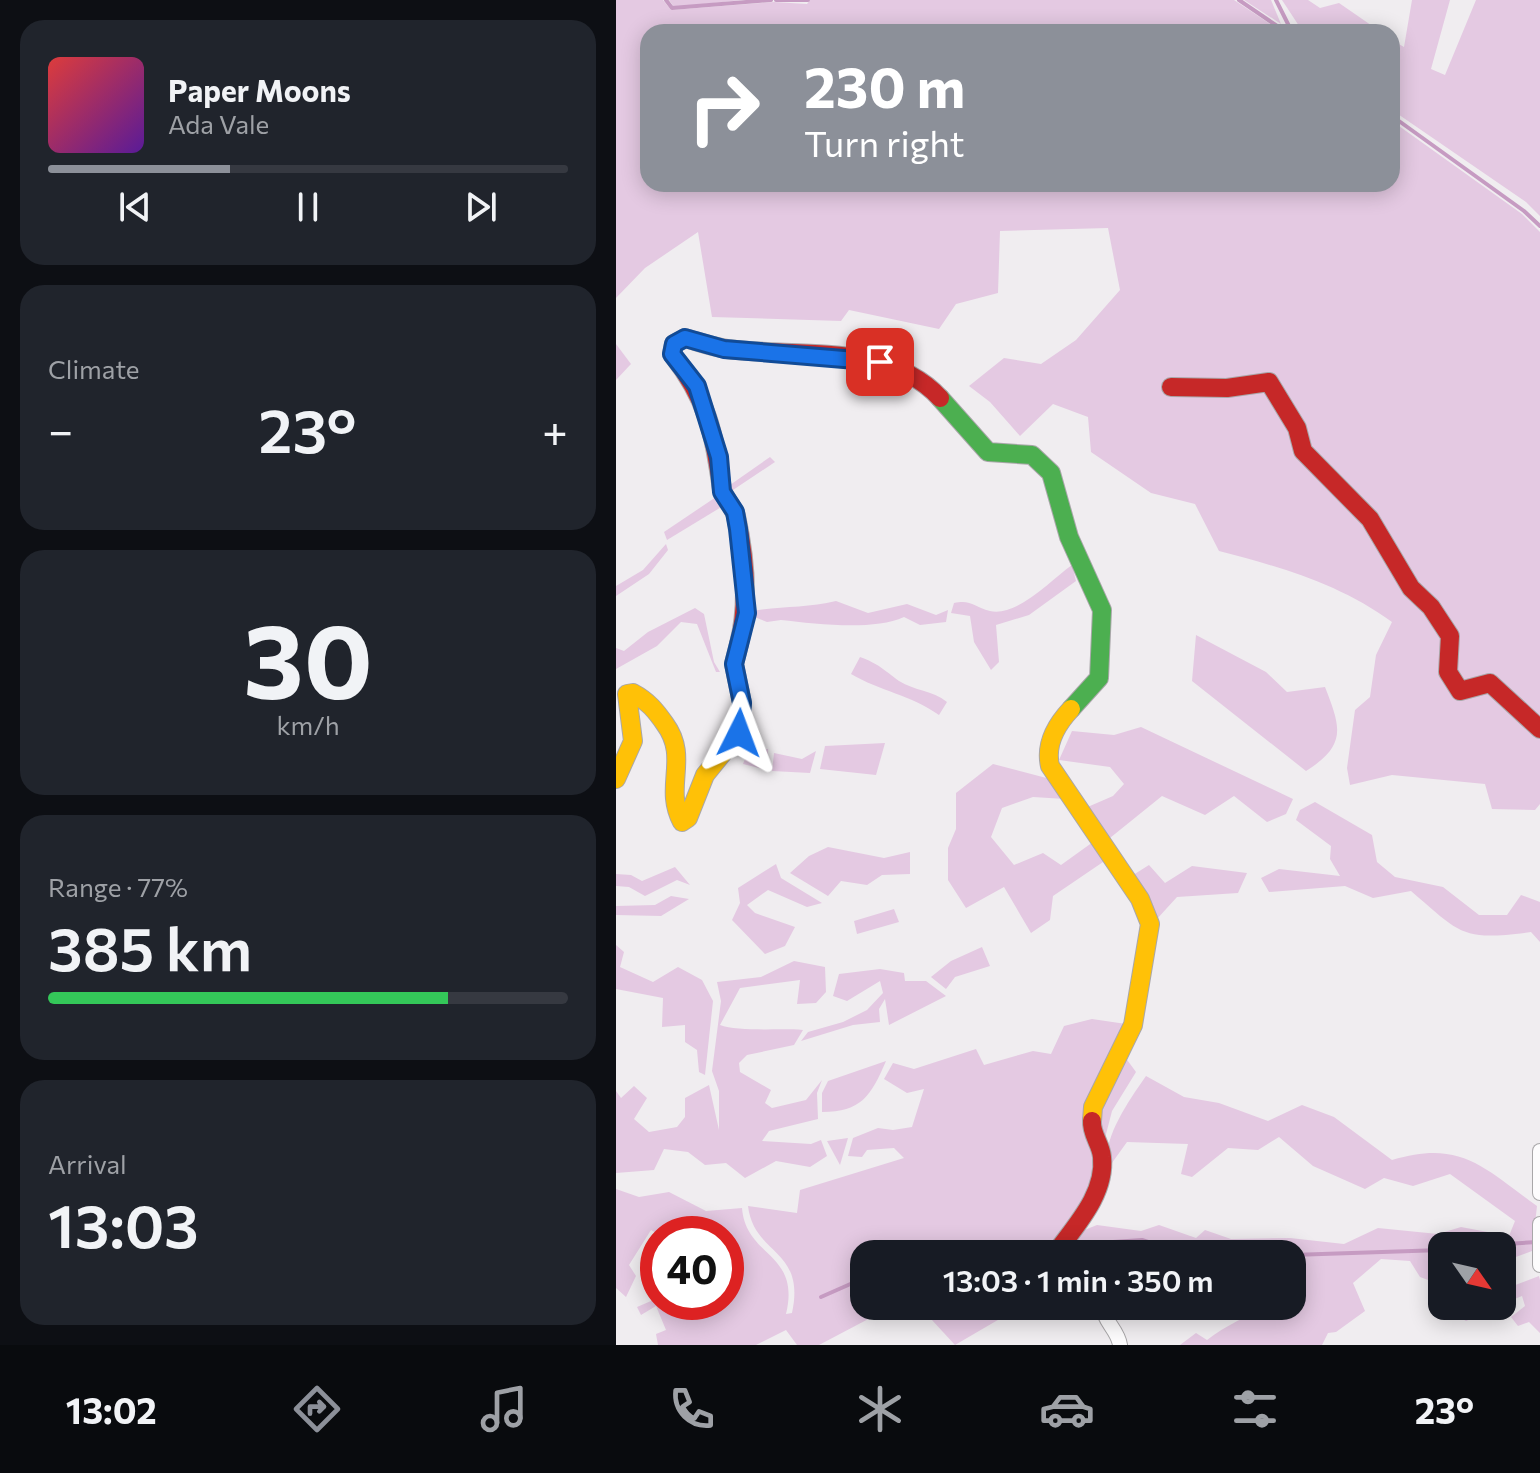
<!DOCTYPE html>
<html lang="en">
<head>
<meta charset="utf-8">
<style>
  body { margin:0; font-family:Commissioner,sans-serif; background:#20242c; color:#f1f3f6; height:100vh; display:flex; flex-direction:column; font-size:30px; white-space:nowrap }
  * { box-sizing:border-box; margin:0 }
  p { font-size:26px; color:#9ea1a6 }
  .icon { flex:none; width:44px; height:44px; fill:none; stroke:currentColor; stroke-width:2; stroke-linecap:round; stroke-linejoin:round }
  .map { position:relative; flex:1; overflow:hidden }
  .details { display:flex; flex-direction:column; gap:20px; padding:20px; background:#0d0f14; width:616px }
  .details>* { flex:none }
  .guide { position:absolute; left:24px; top:24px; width:760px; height:168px; border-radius:24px; box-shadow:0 4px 20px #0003; background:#8c9099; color:#fff; overflow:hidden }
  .needle { width:52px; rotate:124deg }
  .fabs { position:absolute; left:812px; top:1232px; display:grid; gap:16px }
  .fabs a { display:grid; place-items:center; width:88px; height:88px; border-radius:16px; background:#171b24; box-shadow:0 4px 20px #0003; font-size:40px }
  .speed { position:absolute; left:24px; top:1216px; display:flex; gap:16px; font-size:40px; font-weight:700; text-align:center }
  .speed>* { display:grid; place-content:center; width:104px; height:104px; border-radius:50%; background:#171b24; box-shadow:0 4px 20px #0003; line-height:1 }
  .speed .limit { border:12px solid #d22; background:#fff; color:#111 }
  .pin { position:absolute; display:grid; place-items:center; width:68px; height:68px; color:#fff; margin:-34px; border-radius:16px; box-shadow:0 4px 12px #0006 }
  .me { position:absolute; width:88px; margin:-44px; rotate:3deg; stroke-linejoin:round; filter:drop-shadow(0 0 6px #0008) }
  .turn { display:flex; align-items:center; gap:28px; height:168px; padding:0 32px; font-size:36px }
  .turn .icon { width:104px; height:104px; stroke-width:2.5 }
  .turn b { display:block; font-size:56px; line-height:68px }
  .big { font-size:60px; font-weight:600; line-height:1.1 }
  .details .widget { flex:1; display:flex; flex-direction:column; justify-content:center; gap:12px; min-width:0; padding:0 28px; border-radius:24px; background:#20242c }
  .details .dial { align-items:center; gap:0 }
  .dial b { font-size:104px; line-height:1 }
  .song { display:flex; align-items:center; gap:24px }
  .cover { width:96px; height:96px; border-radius:12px; background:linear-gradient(135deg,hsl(0 70% 55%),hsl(270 70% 35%)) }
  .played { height:8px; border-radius:4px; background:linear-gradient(90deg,#8c9099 35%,#363941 35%) }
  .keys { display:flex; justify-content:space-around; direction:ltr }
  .heat { display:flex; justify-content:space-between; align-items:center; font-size:44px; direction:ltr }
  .charge { height:12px; border-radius:6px; background:linear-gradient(90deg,#34c759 77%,#363941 0) }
  .trip { position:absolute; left:234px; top:1240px; width:456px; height:80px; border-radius:24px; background:#171b24; box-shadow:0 4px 20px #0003; font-weight:600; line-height:80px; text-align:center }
  .tab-bar { display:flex; height:128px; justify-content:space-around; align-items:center; background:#090b0e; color:#9ea1a6 }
  .tab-bar .icon { width:56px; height:56px }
  .tab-bar .on { color:#8c9099 }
  .tab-bar b { font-size:36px; color:#f1f3f6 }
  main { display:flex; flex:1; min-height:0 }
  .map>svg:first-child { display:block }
  .green { fill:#e4c9e2 }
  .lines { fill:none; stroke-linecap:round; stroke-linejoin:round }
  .stream { stroke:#c69bc2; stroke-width:4 }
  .street-casing { stroke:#a9a7a9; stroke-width:16 }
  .fast-casing { stroke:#a9a7a9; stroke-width:20 }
  .slow-casing { stroke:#a9a7a9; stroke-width:20 }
  .jam-casing { stroke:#a9a7a9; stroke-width:20 }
  .street { stroke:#fdfcfd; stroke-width:14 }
  .fast { stroke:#4caf50; stroke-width:18 }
  .slow { stroke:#ffc107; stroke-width:18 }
  .jam { stroke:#c62828; stroke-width:18 }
  .route-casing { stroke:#114b97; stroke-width:20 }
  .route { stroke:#1a73e8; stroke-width:14 }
</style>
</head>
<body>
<main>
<section class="details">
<div class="widget">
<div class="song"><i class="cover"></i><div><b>Paper Moons</b><p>Ada Vale</p></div></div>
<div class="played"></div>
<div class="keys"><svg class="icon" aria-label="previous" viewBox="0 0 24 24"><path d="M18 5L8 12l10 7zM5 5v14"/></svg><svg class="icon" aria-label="pause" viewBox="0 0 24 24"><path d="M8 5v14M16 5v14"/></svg><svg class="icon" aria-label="next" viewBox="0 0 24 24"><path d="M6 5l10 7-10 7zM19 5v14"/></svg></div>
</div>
<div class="widget"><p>Climate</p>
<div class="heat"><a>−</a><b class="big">23°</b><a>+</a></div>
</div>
<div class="widget dial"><b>30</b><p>km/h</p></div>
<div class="widget"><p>Range · 77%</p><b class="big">385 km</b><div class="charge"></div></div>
<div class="widget"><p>Arrival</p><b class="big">13:03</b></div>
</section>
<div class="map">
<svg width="924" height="1345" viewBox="0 0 924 1345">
  <rect width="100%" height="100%" fill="#f0edf0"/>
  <g class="green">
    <path d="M0 0H47L55 10 158 2 191 4 194 0H618L666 32H32V184H776V121L906 214 924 232V804L919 810 876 809 869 784 776 775 734 785 731 768 739 710 754 697 760 655 776 622C724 584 665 567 603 551L579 504 535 493 475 452 472 417 437 404 404 436 374 402 353 386 388 358 425 364 460 340 504 290 492 228 384 231 382 293 340 304 323 329 233 310 225 321 96 317 82 232 29 268 0 298Z"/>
    <polygon points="53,0 126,0 58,7"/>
    <polygon points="628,0 655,0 665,24"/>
    <polygon points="666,0 692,0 704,8 723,3 765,32 687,32"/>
    <polygon points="796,0 834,0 815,69 829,75 860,0 924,0 924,216 910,202 776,110 776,40 788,47"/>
    <polygon points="0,344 15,364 0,380"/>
    <polygon points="154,457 159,462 114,492 114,485"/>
    <polygon points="103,495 107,506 51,540 48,532"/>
    <polygon points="50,544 52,550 33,574 0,596 0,586 27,570"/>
    <path d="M456 565 460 581 413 615 380 625 383 662 375 670 358 642 354 616 335 613 338 603C355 599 358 607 374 611 401 617 435 580 456 565Z"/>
    <path d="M220 601 252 613 291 604 320 615 332 610 330 622 304 625 288 617C257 631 201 624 165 620L151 622 136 616 137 611C165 606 192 608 220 601Z"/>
    <polygon points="79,608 88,614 98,662 104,672 100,672 81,624 65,622 41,646 0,669 0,648 8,651 32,632"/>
    <path d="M580 635 650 672 671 692 709 687C725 728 731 745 690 771L576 681Z"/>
    <path d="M244 657C263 664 268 670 283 681 299 691 316 690 331 702L323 715C295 695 264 691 235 674Z"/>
    <polygon points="525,727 677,799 670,814 651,822 618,796 589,815 546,796 489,842 467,809 497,796 508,784 494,767 443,760 456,731 498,735"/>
    <polygon points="269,743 260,775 204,769 209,746"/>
    <polygon points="133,749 152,749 151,770 127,764"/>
    <polygon points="200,751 194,773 156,771 158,753 186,759"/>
    <polygon points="377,764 438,780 449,799 417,797 386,808 375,837 398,865 427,853 445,865 477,842 490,860 437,896 434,920 415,933 388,887 350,908 332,880 332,848 340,829 340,793"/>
    <path d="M699 802 756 835 761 862 779 877 827 887 863 915H891L905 895 924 902V942L915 932C846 941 846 935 795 891L757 898 729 886 653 892 645 878 663 869 724 876 714 859 715 846 680 820 684 810Z"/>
    <polygon points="212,847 268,858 294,852 294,874 266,875 251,885 225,881 212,896 174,873 193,856"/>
    <polygon points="160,864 165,878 206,903 191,907 152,890 131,905 139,913 179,927 169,946 149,954 116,920 124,903 122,888"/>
    <polygon points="533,865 549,883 576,866 631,873 622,893 561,897 540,920 514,877"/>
    <polygon points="59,867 74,885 61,880 29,896 13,887 0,886 0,874 15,875 26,881"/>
    <polygon points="55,896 73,899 45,916 0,915 0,906 39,905"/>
    <polygon points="278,909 283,922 241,934 238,921"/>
    <polygon points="0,945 8,952 4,967 37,982 62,967 86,980 97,1001 89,1075 83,1072 81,1050 69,1042 69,1025 46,1027 47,998 0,989"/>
    <polygon points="366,947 374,966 339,977 330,989 315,977 335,961"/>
    <path d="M178 961 209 967 210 992 200 1003 181 1004 184 980 124 988 104 1025C121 1032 165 1028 187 1030L178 1045 131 1055 123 1063 124 1072 155 1090 149 1103 156 1108 190 1100 206 1080 201 1093 202 1119 153 1131 146 1141 195 1144 205 1140 211 1156 194 1167 160 1161 129 1178 110 1163 89 1165 72 1152 48 1149 38 1170 0 1173V1091L5 1098 18 1086 31 1098 18 1119 33 1132 61 1127 69 1117V1098L93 1085 103 1130V1091L96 1071 105 1001 101 982 145 977Z"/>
    <polygon points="264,969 288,973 289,981 310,981 330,996 273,1025 269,999 263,1009 264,1022 237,1025 185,1041 192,1032 227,1022 251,1010 267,993 264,981 231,1001 217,996 223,974"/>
    <path d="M476 1019 510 1024 481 1079 478 1186 433 1254H248V1306H277L203 1345H181L170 1330 140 1345H42L40 1334 50 1330 40 1306 25 1315 21 1307 42 1298V1302H110V1275L115 1273 110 1263V1234H42L35 1230 13 1265 20 1276 10 1297 0 1288V1189L23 1197 53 1192 90 1211 126 1208C130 1258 185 1252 170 1314L176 1313C190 1248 138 1256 132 1206L181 1213 184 1190 288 1158 278 1148 251 1150 246 1157 232 1156 237 1138 262 1128 277 1130 296 1127 308 1089 291 1093 268 1079 277 1063 298 1069 360 1049 368 1065 417 1051 435 1054 448 1026Z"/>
    <polygon points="506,1053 520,1072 496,1111 488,1142 479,1107"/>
    <path d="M270 1061C255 1096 245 1112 206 1112V1093L212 1081Z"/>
    <path d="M530 1076 568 1097 603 1103 652 1121 686 1105 718 1117 776 1160C845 1139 868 1168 921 1206L916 1251 886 1262V1246H826V1285L804 1277 794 1261 765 1259 737 1283 749 1311 720 1332 712 1333 706 1345H564L580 1333 591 1340C615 1322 646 1306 676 1306V1301L684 1297 676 1286V1254H451L466 1231 481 1225 525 1231 543 1225 580 1238 589 1230 615 1239 674 1238 728 1244 762 1228 822 1234 845 1227 893 1236 899 1221 834 1174 797 1186 768 1178 749 1189 697 1166 663 1137 642 1150 612 1148 576 1177 565 1174 572 1144 511 1142 493 1167C483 1142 516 1096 530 1076Z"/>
    <polygon points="232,1138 224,1165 211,1141"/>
    <polygon points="923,1276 924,1280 924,1333 913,1322 902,1326 895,1317 909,1306 906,1296 886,1304 886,1290"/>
    <polygon points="303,1306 406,1306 339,1345"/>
    <polygon points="846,1306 882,1306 850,1321 836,1312"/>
  </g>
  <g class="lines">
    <g class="stream">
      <polyline points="50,0 56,8 155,0"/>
      <polyline points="160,0 192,0"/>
      <polyline points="623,0 670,32"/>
      <polyline points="660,0 676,32"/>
      <polyline points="776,116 908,211 924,226"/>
      <polyline points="454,1245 526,1240 569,1254"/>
      <polyline points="859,1246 921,1242"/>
      <polyline points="400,1254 433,1249"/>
      <polyline points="676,1255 826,1250"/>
      <polyline points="205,1297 248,1278"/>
    </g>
    <defs>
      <g id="street">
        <polyline points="924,1151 924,1193"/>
        <polyline points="924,1224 924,1265"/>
        <path d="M486 1306C488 1322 502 1330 504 1345"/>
      </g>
      <polyline id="fast" points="324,398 372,452 416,455 435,473 453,537 486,610 483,678 455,709"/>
      <g id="slow">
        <path d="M455 709C440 725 429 744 434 766L524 899 534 924 517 1025 477 1107 476 1121"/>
        <path d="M0 779 17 741 11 694 17 693C32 701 40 711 49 724 74 758 47 787 66 822L72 818 89 775 123 733 126 703 118 664 123 644"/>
      </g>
      <g id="jam">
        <polyline points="555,387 611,388 653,382 681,428 687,451 754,519 795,588 815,607 834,636 832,672 844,691 874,683 924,729"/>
        <path d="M123 644C133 604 129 557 120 516 117 506 108 499 106 489 97 432 93 402 56 354L58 344 69 338C83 342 97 347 111 349 180 358 273 342 324 398"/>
        <path d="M439 1254C459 1226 490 1194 486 1157 485 1144 475 1134 476 1121"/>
      </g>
    </defs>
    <use href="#street" class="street-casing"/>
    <use href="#fast" class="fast-casing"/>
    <use href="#slow" class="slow-casing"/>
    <use href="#jam" class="jam-casing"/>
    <use href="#street" class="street"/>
    <use href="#fast" class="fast"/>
    <use href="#slow" class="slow"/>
    <use href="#jam" class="jam"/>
  </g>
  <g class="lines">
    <defs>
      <polyline id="route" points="123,733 126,703 118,664 131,613 122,529 119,512 106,492 103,457 81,386 56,354 58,344 69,338 108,349 264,362"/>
    </defs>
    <use href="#route" class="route-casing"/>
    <use href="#route" class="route"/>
  </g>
</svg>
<div class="fabs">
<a><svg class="needle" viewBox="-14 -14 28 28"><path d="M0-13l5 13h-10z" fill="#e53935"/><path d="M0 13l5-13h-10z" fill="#9ea1a6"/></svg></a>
</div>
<div class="speed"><div class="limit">40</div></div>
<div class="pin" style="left:264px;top:362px;background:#d93025"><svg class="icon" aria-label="arrive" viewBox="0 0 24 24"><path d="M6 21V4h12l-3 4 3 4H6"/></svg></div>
<svg class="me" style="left:123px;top:733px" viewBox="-20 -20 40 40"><path d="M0-17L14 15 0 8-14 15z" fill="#1a73e8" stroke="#fff" stroke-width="4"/></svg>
<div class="trip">13:03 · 1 min · 350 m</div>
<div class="guide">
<div class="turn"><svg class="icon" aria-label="right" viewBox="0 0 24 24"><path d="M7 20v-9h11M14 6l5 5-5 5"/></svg><div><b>230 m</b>Turn right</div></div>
</div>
</div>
</main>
<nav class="tab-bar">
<b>13:02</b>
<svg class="icon on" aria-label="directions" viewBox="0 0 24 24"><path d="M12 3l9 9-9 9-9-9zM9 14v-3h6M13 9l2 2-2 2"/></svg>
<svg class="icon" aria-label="music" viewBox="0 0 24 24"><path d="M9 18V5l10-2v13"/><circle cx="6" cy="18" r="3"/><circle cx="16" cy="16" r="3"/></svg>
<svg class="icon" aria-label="phone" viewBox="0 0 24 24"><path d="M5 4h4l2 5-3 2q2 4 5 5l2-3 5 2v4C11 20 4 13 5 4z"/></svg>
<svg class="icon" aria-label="climate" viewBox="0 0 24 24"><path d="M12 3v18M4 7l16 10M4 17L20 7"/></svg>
<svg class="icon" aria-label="car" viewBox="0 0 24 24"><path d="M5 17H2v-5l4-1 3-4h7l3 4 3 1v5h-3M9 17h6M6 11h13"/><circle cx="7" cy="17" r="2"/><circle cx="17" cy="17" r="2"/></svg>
<svg class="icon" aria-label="filters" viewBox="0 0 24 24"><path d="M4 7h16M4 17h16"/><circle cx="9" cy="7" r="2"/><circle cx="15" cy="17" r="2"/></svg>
<b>23°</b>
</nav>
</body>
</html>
